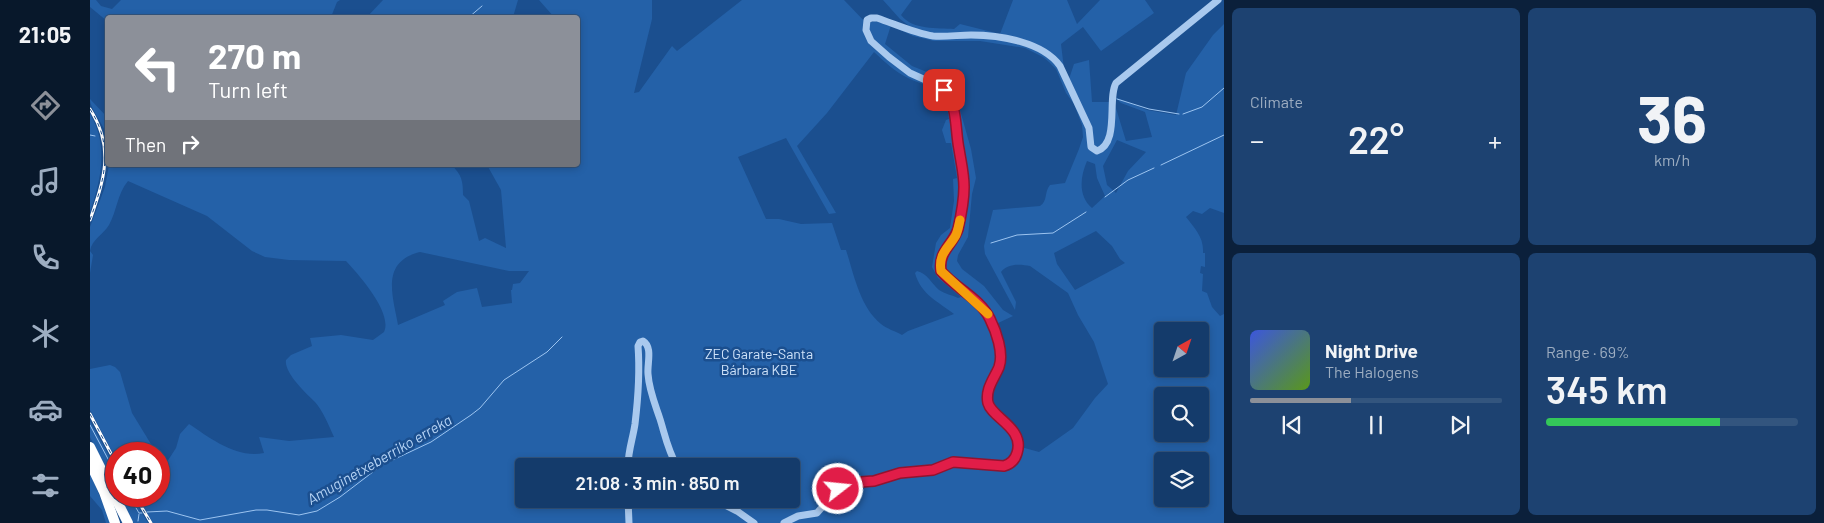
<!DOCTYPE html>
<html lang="en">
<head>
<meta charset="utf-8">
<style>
  body { margin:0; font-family:Barlow,sans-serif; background:#1d4271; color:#f1f3f6; height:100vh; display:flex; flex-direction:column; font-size:19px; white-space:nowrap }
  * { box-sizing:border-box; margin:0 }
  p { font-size:16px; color:#9dadc1 }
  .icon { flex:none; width:28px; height:28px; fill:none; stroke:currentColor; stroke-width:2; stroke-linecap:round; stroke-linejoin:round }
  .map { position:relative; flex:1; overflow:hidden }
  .panel { display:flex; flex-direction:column; gap:8px; padding:8px; background:#0b203b; width:600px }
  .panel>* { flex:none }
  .guide { position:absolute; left:15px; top:15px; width:475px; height:152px; border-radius:5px; box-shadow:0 2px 8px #0003,0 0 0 1px #33557e; background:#8c9099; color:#fff; overflow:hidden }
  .needle { width:32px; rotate:40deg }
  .fabs { position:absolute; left:1064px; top:322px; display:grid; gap:10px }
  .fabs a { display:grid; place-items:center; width:55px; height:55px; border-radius:5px; background:#143b6b; box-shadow:0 2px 8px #0003,0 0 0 1px #33557e; font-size:25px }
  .speed { position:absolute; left:15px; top:442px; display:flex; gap:10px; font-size:25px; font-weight:700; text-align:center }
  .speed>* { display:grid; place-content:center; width:65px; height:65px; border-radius:50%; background:#143b6b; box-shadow:0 2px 8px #0003,0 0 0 1px #33557e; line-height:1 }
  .speed .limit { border:8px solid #d22; background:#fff; color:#111 }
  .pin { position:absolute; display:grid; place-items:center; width:42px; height:42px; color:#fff; margin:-21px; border-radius:10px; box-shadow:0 2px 8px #0006 }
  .me { position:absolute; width:55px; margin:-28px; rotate:74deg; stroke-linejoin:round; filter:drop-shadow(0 0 4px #0008) }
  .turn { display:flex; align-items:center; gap:18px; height:105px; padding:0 20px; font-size:22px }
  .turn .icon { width:65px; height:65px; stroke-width:2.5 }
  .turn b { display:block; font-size:35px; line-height:42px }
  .then { display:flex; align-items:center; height:48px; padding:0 20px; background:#0003; gap:10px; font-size:19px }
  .big { font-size:38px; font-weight:600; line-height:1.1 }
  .panel .widget { flex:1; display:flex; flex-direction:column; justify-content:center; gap:8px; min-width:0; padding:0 18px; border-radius:8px; background:#1d4271 }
  .panel .dial { align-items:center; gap:0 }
  .dial b { font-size:65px; line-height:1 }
  .song { display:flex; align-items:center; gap:15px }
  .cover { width:60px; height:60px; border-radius:8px; background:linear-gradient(135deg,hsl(230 70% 55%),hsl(90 70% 35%)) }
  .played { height:5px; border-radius:2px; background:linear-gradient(90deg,#8c9099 40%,#33557e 40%) }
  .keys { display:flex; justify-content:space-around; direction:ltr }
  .heat { display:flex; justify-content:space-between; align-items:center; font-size:28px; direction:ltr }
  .charge { height:8px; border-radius:4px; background:linear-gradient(90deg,#34c759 69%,#33557e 0) }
  .panel .tiles { flex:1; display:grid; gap:8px; grid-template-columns:repeat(2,1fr) }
  .trip { position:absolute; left:425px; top:458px; width:285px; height:50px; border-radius:5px; background:#143b6b; box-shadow:0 2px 8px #0003,0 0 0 1px #33557e; font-weight:600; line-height:50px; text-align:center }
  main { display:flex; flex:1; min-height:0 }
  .tab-bar { display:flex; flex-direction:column; width:90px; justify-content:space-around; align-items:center; background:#08182b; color:#9dadc1 }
  .tab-bar .icon { width:35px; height:35px }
  .tab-bar .on { color:#8c9099 }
  .tab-bar b { font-size:22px; color:#f1f3f6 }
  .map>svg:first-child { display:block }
  .green { fill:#2461a8; fill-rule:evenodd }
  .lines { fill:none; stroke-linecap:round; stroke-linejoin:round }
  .stream { stroke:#9cc4f0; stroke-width:1 }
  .minor { stroke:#a9c9ee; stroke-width:7 }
  .highway { stroke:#fff; stroke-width:10 }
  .rail-casing { stroke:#fff; stroke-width:3 }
  .rail { stroke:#1b4f8f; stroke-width:1; stroke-dasharray:4; stroke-linecap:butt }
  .route-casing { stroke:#92132f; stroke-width:12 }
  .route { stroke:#e11d48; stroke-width:9 }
  .slow { stroke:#f59e0b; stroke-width:9 }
  .labels { text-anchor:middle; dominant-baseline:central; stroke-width:5; stroke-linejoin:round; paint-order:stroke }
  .park-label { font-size:14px; fill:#cfe3fa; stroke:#1b4f8f }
  .water-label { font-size:15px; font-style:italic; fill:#b5d3f5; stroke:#1b4f8f }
</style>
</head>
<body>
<main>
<nav class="tab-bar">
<b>21:05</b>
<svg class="icon on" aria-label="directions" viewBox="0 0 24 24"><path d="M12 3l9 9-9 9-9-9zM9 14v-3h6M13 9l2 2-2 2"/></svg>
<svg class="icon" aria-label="music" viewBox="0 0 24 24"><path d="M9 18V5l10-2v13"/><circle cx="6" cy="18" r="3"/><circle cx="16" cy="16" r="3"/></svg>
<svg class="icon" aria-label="phone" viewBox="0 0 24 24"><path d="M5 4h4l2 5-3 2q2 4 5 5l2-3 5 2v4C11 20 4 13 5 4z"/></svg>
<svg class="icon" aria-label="climate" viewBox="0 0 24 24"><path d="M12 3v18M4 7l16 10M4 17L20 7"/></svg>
<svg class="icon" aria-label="car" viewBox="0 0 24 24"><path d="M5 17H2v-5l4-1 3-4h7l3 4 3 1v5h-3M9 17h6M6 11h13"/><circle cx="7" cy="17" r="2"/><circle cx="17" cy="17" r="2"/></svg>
<svg class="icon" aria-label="filters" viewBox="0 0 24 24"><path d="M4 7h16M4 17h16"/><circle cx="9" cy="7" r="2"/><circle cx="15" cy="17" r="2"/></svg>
</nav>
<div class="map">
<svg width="1134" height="523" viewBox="0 0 1134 523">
  <rect width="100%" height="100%" fill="#1b4f8f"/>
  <g class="green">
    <polygon points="0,0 6,0 11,6 22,9 31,0 250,0 247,2 241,17 18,18 17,21 0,7"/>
    <polygon points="293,0 428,0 423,17 277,17"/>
    <path d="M449 0H562V19L544 93 549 92 582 46 587 51 652 0H754L778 25 781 22 785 21 801 25 795 44 822 66 854 79 864 89 881 149 886 178 882 194 878 237 868 255 867 261 872 269 894 286 913 310 923 316 906 324C908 336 913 351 912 363 912 377 896 387 902 403 907 419 931 420 931 447L949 452 983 428 1005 398 1018 384 1004 342 988 315 978 293 940 266C931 264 917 263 911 272L926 302 925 310 895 254 894 246 903 210 950 206C958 201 954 192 960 185L975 183 989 149 993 137 992 125 984 104 976 93 966 69 959 62 953 57 935 48 890 41H844L823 36 806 28 831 35 810 19 793 0H822L811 15C822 30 848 28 864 29L870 24 910 34 923 0H977L987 24 1010 0H1055L1064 13 1011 51 993 27 971 44 974 69 979 79 984 64 999 60 1002 102H1019L1025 105 1036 141 1062 137 1055 112 1031 103 1025 97 1057 110 1086 115 1096 73 1123 35 1134 24V213L1120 208 1112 214 1103 211 1096 217C1105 229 1114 237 1113 253H1115V267L1111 266 1110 273 1113 274 1112 291 1117 293 1122 307 1130 316 1134 314V523H63L47 496H69V457L75 465 86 448 90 434 99 424C120 438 147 459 174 453L169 437 199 441 244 437C240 428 232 409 225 402 216 393 194 373 196 360L201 355 222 346 220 338 251 335 283 340 294 332C303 313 269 275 256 261L199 260 175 257 162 251 117 216 38 181C27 194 27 211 19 225 13 235 2 239 0 251L3 255 0 273V227L15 187 19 165H361C372 174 373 182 373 195L379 201 389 241 395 238 416 248 411 190 397 165H488V18L464 17ZM784 52C795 62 805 72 818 78 845 91 854 83 859 119L856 120 852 130 856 143H861L867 178 863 179 864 201 860 228 851 235 846 243 842 267 848 278 871 297 868 298C862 295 855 294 849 290 842 284 837 273 827 271L825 273C831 295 849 302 864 314L818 331 812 335C805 331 797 329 791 324 770 307 764 275 756 250H751L742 223 711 224 689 219H676L648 157 696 138 739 214 746 213 707 146 737 113ZM1027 140 1056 152 1038 171 1026 193 1017 185 1013 166ZM997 161 1005 164 1007 178 1015 196 1002 208C988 196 990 177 997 161ZM1006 231 1022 246 1030 259 1035 263 985 290 967 264 964 253ZM330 252 419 271H439L430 283 423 284 422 290H421L422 303 392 307 387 288 367 292 353 301 355 305 308 325C303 296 290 262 330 252ZM1072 331H1110V369H1072ZM1072 396H1110V434H1072ZM1072 461H1110V499H1072ZM434 466H701V499H434Z"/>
    <path d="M0 99 17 117V136C14 125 0 109 0 99Z"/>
    <path d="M0 114C19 146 11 179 0 212Z"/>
    <polygon points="20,365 25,367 30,372 42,413 67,454 26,454 26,459 0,410 0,369"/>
    <polygon points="0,421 26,468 26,488 0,437"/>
    <polygon points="0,473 21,523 16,523 12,510 0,496"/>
    <polygon points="30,496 42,496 58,523 43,523"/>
  </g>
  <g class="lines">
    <g class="stream">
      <polyline points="378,18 392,6"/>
      <polyline points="1027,99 1059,109 1089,114"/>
      <polyline points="1093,114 1112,107 1134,88"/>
      <polyline points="0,135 5,136"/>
      <polyline points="1071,165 1134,135"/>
      <polyline points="1015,197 1038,180 1064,168"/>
      <polyline points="901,243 927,235 963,233 996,212"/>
      <polyline points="0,425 26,474"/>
      <polyline points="39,496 49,513 52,513"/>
      <polyline points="57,512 77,511 110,520 166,510 177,510 209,515 227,511 250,497 292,465 341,442 381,415 390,408 414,380 457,352 472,337"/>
      <polyline points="48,521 49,514"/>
    </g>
    <g class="minor">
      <path d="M538 466C538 451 543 438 545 424 548 399 550 372 548 346L550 342 553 341C563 347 557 364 558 374 559 390 565 404 570 419 575 435 578 451 587 466"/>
      <polyline points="538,499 539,523"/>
      <polyline points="623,499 647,511 664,523"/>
      <path d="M694 523 708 516 727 513 749 488 757 483 784 481 814 472 841 471 864 461 914 466 921 463 925 458 928 446 924 433 915 421 901 410 898 403 899 388 910 361 909 344 902 323 891 306 854 275 851 270 854 251 867 232 874 189 873 167 861 101 857 92 851 87 820 73 799 57 781 41 776 30 777 20 781 18H787C805 24 824 33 843 36 855 37 869 35 881 35 910 35 953 42 970 66L999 128 1001 147 1007 151C1030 143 1017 99 1026 83L1128 0"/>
    </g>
    <g class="highway">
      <polyline points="0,447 38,523"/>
      <polyline points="0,463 14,492 25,523"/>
    </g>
    <defs>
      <g id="rail">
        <path d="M0 109C25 148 14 180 0 220"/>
        <polyline points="0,414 26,463"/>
        <polyline points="45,496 61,523"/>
      </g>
    </defs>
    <use href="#rail" class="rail-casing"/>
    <use href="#rail" class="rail"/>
  </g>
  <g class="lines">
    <defs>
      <path id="route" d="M748 489 757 483 784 481 810 473 843 470 863 462 914 466C921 464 925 460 927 453 935 428 902 418 898 403 895 389 904 379 909 367 914 353 906 331 900 319 890 298 865 288 851 271 848 251 863 245 868 229 871 216 874 201 874 187 874 174 871 162 869 149 865 130 868 105 854 90"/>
    </defs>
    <use href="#route" class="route-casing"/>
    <use href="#route" class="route"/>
    <path class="slow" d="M870 220C869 225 868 230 866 235 859 248 848 253 851 271L898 314"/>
  </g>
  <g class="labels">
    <g class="park-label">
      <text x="669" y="353">ZEC Garate-Santa<tspan x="669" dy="16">Bárbara KBE</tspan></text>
    </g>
    <g class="water-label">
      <text transform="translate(289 459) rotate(-30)">Amuginetxeberriko erreka</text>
    </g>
  </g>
</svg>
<div class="fabs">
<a><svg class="needle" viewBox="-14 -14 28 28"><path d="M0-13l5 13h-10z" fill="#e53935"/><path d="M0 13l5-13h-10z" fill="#9dadc1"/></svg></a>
<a><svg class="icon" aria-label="search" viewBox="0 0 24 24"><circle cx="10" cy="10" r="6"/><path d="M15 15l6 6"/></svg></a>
<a><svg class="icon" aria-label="layers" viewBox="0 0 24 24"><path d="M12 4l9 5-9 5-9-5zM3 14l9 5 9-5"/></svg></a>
</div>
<div class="speed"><div class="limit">40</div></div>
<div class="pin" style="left:854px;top:90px;background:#d93025"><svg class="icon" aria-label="arrive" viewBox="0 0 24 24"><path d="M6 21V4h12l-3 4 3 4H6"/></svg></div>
<svg class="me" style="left:748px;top:489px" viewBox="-20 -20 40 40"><circle r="17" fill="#e11d48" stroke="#fff" stroke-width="3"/><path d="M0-11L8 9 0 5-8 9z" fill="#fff"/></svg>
<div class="trip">21:08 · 3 min · 850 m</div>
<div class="guide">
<div class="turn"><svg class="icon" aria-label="left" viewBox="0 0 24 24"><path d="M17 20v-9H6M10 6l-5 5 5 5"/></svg><div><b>270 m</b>Turn left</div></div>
<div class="then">Then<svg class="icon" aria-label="right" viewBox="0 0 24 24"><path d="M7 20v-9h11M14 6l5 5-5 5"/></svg></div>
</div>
</div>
<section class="panel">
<div class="tiles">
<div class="widget"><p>Climate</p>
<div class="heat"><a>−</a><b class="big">22°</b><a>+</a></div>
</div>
<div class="widget dial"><b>36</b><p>km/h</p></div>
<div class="widget">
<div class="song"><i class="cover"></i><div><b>Night Drive</b><p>The Halogens</p></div></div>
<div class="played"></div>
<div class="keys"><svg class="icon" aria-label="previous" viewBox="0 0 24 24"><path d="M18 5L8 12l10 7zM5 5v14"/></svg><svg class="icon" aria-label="pause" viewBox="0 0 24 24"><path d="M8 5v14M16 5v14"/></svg><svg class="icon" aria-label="next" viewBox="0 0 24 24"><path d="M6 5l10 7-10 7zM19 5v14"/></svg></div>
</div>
<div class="widget"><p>Range · 69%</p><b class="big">345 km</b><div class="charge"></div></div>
</div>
</section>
</main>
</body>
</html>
